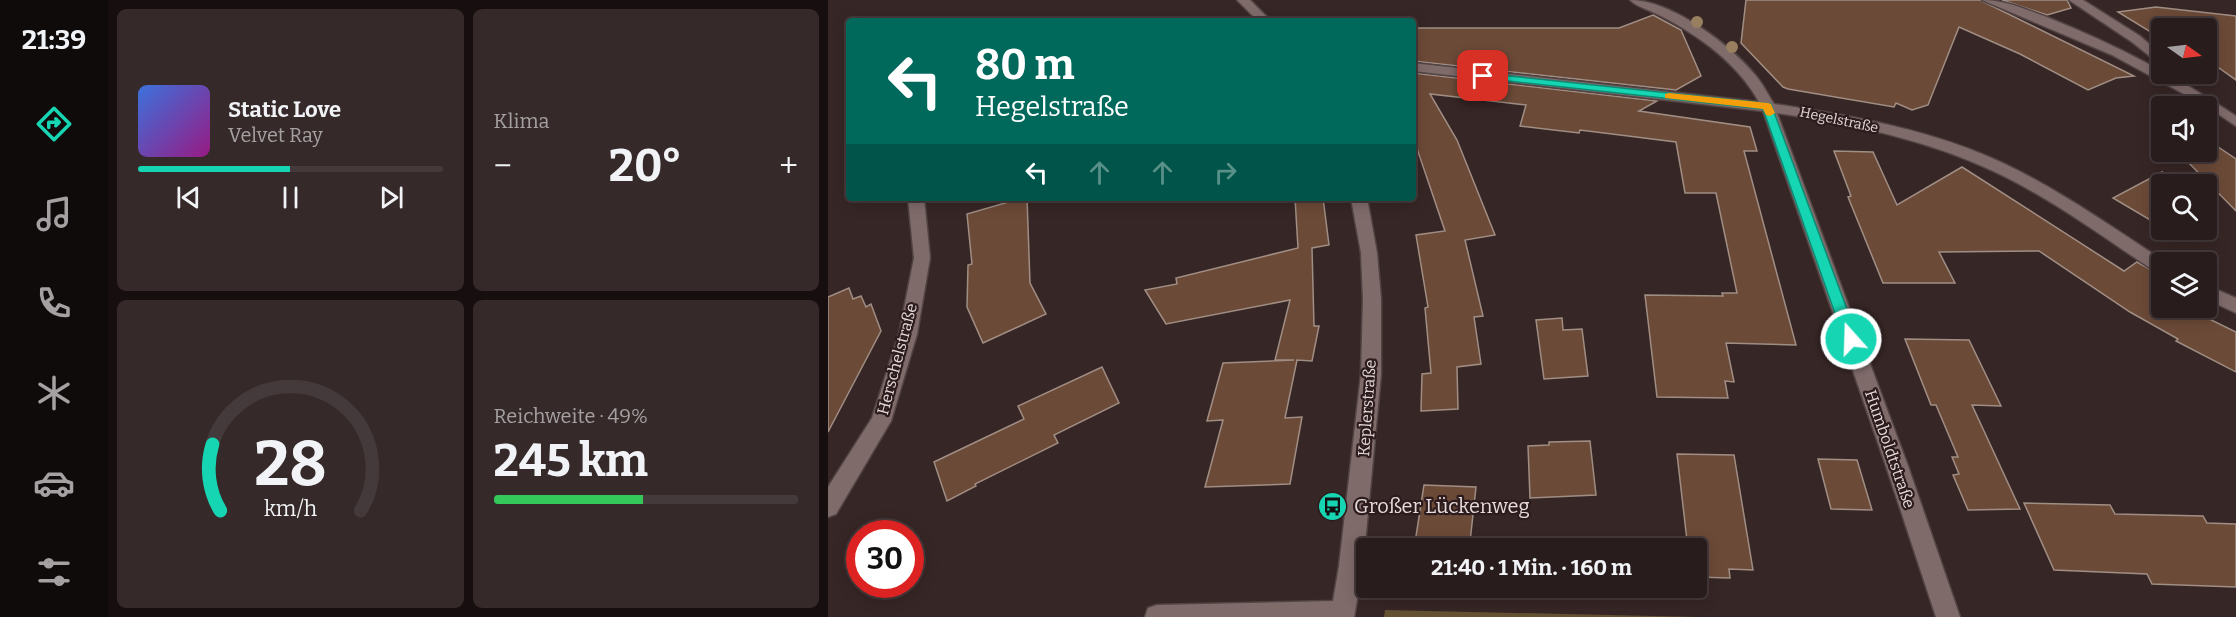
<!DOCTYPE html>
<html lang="de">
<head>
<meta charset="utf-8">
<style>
  body { margin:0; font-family:Bitter,serif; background:#352929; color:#f1f3f6; height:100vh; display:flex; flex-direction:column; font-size:22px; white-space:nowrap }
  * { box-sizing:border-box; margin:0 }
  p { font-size:20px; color:#a5a1a3 }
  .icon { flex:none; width:33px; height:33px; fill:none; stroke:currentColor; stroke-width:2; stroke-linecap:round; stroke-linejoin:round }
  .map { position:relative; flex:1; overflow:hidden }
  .side { display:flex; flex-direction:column; gap:9px; padding:9px; background:#170f0f; width:720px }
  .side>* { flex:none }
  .hud { position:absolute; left:18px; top:18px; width:570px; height:183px; border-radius:6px; box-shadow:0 3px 15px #0003,0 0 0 2px #453a3b; background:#00695c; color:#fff; overflow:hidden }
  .needle { width:39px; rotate:104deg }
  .buttons { position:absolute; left:1323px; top:18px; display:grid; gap:12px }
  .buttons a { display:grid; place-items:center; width:66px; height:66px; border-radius:6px; background:#291c1c; box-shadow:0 3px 15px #0003,0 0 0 2px #453a3b; font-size:30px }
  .speed { position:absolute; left:18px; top:520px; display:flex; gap:12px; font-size:30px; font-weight:700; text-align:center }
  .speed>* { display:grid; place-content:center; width:78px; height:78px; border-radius:50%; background:#291c1c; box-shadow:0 3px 15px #0003,0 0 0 2px #453a3b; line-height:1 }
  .speed .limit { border:9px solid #d22; background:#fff; color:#111 }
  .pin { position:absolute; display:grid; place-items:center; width:51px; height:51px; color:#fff; margin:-26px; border-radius:12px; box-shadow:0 3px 9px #0006 }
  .me { position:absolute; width:66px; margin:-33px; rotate:340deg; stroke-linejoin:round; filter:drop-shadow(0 0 4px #0008) }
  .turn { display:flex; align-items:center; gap:21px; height:126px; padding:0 30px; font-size:27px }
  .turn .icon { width:78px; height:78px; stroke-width:2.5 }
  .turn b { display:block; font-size:42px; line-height:51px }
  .lanes { display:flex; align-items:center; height:57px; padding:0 30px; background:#0003; justify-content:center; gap:30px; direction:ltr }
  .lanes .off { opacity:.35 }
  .big { font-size:45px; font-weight:700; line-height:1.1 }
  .side .card { flex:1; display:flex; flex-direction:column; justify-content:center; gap:9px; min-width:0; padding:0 21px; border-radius:9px; background:#352929 }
  .side .dial { align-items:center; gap:0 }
  .dial svg { height:156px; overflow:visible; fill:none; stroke:#453a3b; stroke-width:7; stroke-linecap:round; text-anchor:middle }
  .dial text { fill:#f1f3f6; stroke:none }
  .song { display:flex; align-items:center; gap:18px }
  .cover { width:72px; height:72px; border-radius:9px; background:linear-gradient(135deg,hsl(220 70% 55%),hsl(310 70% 35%)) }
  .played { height:6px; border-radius:3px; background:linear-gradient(90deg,#16d5b3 50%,#453a3b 50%) }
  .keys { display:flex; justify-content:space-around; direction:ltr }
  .heat { display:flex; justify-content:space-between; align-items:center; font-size:33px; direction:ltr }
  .charge { height:9px; border-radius:4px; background:linear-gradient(90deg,#34c759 49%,#453a3b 0) }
  .side .tiles { flex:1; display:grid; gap:9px; grid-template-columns:repeat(2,1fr) }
  .trip { position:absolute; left:528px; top:538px; width:351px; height:60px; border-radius:6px; background:#291c1c; box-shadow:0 3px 15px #0003,0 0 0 2px #453a3b; font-weight:700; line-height:60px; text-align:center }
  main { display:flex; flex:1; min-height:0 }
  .menu { display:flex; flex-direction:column; width:108px; justify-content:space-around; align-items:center; background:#100b0b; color:#a5a1a3 }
  .menu .icon { width:42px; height:42px }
  .menu .selected { color:#16d5b3 }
  .menu b { font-size:27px; color:#f1f3f6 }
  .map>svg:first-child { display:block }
  .green { fill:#645232 }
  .building { fill:#6c4a38; stroke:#a08e84; stroke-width:1.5 }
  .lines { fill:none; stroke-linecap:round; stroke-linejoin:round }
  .minor-casing { stroke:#524444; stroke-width:3 }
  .minor { fill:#806b6b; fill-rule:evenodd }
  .tree { fill:#987f5f }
  .route { fill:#16d5b3; stroke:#0e8a74; stroke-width:1.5 }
  .slow { fill:#f59e0b }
  .labels { text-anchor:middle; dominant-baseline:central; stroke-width:4.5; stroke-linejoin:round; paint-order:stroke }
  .far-street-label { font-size:14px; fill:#e5d9d9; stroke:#2d1c1d }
  .street-label { font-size:16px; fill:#e5d9d9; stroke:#2d1c1d }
  .near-poi-label { font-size:20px; fill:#e5d9d9; stroke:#2d1c1d; text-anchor:start }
</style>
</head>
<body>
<main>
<nav class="menu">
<b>21:39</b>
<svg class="icon selected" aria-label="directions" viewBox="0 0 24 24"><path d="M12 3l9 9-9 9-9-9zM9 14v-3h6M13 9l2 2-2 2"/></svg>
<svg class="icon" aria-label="music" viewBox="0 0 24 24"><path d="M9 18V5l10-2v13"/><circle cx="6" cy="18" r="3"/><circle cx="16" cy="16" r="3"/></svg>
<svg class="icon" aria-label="phone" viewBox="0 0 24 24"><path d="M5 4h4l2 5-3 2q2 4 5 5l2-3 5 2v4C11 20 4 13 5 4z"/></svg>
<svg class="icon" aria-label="climate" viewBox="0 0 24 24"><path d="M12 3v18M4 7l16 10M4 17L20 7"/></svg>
<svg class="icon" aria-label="car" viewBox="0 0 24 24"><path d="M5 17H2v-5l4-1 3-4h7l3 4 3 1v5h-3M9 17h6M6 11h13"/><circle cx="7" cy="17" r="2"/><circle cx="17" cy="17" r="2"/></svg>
<svg class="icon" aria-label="filters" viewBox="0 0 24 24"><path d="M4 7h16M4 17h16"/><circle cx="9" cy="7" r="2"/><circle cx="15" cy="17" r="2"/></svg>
</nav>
<section class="side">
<div class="tiles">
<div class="card">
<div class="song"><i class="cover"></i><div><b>Static Love</b><p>Velvet Ray</p></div></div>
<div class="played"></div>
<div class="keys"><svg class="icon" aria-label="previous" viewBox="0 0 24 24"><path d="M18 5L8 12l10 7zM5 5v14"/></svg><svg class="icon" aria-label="pause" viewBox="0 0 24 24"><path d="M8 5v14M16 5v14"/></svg><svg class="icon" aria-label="next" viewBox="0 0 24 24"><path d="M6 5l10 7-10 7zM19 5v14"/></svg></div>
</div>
<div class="card"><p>Klima</p>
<div class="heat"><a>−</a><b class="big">20°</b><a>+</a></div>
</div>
<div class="card dial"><svg viewBox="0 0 100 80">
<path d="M14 69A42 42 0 1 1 86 69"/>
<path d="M14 69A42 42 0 0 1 10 35" stroke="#16d5b3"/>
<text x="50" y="56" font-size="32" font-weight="700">28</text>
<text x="50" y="72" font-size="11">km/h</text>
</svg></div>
<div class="card"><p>Reichweite · 49%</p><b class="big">245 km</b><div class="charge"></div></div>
</div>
</section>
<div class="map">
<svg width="1408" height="617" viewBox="0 0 1408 617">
  <rect width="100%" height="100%" fill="#372626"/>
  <polygon class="green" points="557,610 869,617 556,617"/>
  <g class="building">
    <polygon points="918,0 1152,0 1306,76 1288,78 1260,90 1192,54 1131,27 1100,105 1084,110 1068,103 1066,107 960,89 955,87 913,43"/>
    <polygon points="1174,0 1239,0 1243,8 1219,15"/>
    <polygon points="1328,7 1408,16 1408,80 1391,68 1378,67 1378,28 1334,28 1334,39 1290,12"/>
    <polygon points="825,15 853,30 873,76 848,90 585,61 585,28 791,28"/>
    <polygon points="585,73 829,101 811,111 922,127 929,151 916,151 968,345 898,343 906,382 897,381 900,398 829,397 817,295 895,296 894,293 909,293 888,193 857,193 848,142 752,130 751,133 692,126 698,105 602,94 629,140 667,235 637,240 655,316 646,317 653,364 629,367 630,409 593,411 594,374 603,373 597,308 600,307 588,235 617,231 585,137"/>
    <polygon points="1378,139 1408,159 1408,211 1357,159 1372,152 1378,152"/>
    <polygon points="1006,151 1045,152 1069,205 1134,167 1296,271 1309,262 1334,276 1334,308 1359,308 1408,332 1408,372 1348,341 1350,339 1302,312 1211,251 1111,252 1127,283 1055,283 1020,197 1023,196"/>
    <polygon points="1334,172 1334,227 1285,198"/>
    <polygon points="194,198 199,198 202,283 218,314 155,343 139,307 140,265 144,264 139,214"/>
    <polygon points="467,198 495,198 501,245 484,248 486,326 491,326 484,361 469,360 457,418 474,417 462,484 377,487 395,420 379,421 395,363 466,360 447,360 462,300 338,324 317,290 349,284 348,278 470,248"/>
    <polygon points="21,288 25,299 33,296 38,307 43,304 53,331 0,432 0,297"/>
    <polygon points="734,318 735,330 754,329 760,376 716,379 708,320"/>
    <polygon points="1077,339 1141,340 1173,406 1144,405 1192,509 1140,510 1125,475 1131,474 1124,457 1130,457 1108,405 1103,405"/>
    <polygon points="274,367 291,403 226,435 230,443 147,484 148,486 119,501 106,462 196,419 190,406"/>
    <polygon points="762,441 768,495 702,498 700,446 721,445 721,442"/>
    <polygon points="849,454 906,455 925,570 901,569 902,578 868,577 868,549 860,549"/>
    <polygon points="990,459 1029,460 1044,510 1003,509"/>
    <polygon points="596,485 648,487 642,542 658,543 658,549 586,549"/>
    <polygon points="1196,503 1282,505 1287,514 1375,516 1379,523 1408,524 1408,587 1324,584 1319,574 1226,570"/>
    <polygon points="614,588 654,588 654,594 613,593"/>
  </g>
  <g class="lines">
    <defs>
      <g id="minor">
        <polygon points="409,0 422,0 443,21 430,21"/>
        <path d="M802 0C843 0 903 45 928 76 935 84 940 95 946 104 1025 116 1106 130 1179 165 1235 192 1286 229 1338 262H1334V274L1328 272C1275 237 1223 198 1165 171 1097 139 1023 124 949 113L1080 466 1132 617H1108L1058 466 935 111 585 71V63L931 102C910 64 873 37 835 17 825 11 810 8 802 0Z"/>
        <path d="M1154 0C1178 0 1199 10 1221 18 1288 45 1348 76 1408 116V126L1378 106 1284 55Z"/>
        <polygon points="1241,0 1255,0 1312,36 1334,55 1334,66 1304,42"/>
        <polygon points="80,198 96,198 102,258 89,334 63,421 8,514 0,517 0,487 44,418 71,334 86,258"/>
        <polygon points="523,198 539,198 549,253 553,299 553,374 535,566 526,617 317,617 320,608 329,605 505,601 511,566 533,374 535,299 533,253"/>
        <polygon points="1378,285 1408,298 1408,313 1378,299"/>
      </g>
    </defs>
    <use href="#minor" class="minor-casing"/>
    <use href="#minor" class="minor"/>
  </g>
  <g class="tree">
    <circle cx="869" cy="22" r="6"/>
    <circle cx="904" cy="47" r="6"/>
  </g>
  <polygon class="route" points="655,73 943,104 1030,339 1028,343 1018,343 1016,339 935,109 652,78 650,76"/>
  <polygon class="slow" points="841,93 940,103 943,104 947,113 942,116 938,115 935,109 837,98 837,94"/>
  <defs>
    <symbol id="bus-disc" viewBox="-11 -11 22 22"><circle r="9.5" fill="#16d5b3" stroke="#2d1c1d"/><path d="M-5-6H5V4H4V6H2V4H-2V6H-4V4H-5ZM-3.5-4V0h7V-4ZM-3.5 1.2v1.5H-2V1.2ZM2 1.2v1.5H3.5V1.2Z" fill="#111"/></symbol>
  </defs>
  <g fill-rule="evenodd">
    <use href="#bus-disc" x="488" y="490" width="33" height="33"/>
  </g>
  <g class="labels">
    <g class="far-street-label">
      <text transform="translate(1011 120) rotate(12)">Hegelstraße</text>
    </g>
    <g class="street-label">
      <text transform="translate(69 359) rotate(-75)">Herschelstraße</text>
      <text transform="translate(539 408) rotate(-86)">Keplerstraße</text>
      <text transform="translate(1062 449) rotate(71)">Humboldtstraße</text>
    </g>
    <g class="near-poi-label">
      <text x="526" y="506">Großer Lückenweg</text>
    </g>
  </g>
</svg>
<div class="buttons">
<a><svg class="needle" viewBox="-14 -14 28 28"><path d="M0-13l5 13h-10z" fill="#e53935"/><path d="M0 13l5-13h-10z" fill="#a5a1a3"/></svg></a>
<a><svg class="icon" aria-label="sound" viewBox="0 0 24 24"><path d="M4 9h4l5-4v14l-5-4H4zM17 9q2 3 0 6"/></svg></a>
<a><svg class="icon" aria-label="search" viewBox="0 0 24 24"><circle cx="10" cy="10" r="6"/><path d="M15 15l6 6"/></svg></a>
<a><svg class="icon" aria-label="layers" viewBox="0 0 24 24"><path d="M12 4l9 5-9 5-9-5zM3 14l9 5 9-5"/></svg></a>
</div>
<div class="speed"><div class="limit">30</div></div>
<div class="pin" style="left:655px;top:76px;background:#d93025"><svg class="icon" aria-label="arrive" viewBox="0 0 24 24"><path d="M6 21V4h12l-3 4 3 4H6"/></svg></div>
<svg class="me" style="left:1023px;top:339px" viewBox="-20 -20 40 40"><circle r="17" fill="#16d5b3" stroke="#fff" stroke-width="3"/><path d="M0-11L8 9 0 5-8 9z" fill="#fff"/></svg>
<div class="trip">21:40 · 1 Min. · 160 m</div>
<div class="hud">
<div class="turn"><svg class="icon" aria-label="left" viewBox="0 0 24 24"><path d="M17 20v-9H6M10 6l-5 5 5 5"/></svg><div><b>80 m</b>Hegelstraße</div></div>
<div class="lanes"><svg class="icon" aria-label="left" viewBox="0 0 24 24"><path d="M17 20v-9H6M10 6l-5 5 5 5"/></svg><svg class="icon off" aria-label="ahead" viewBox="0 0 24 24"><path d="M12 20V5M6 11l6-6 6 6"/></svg><svg class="icon off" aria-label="ahead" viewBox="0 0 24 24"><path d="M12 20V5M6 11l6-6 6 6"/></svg><svg class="icon off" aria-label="right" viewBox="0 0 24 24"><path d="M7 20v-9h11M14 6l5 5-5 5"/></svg></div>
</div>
</div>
</main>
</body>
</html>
